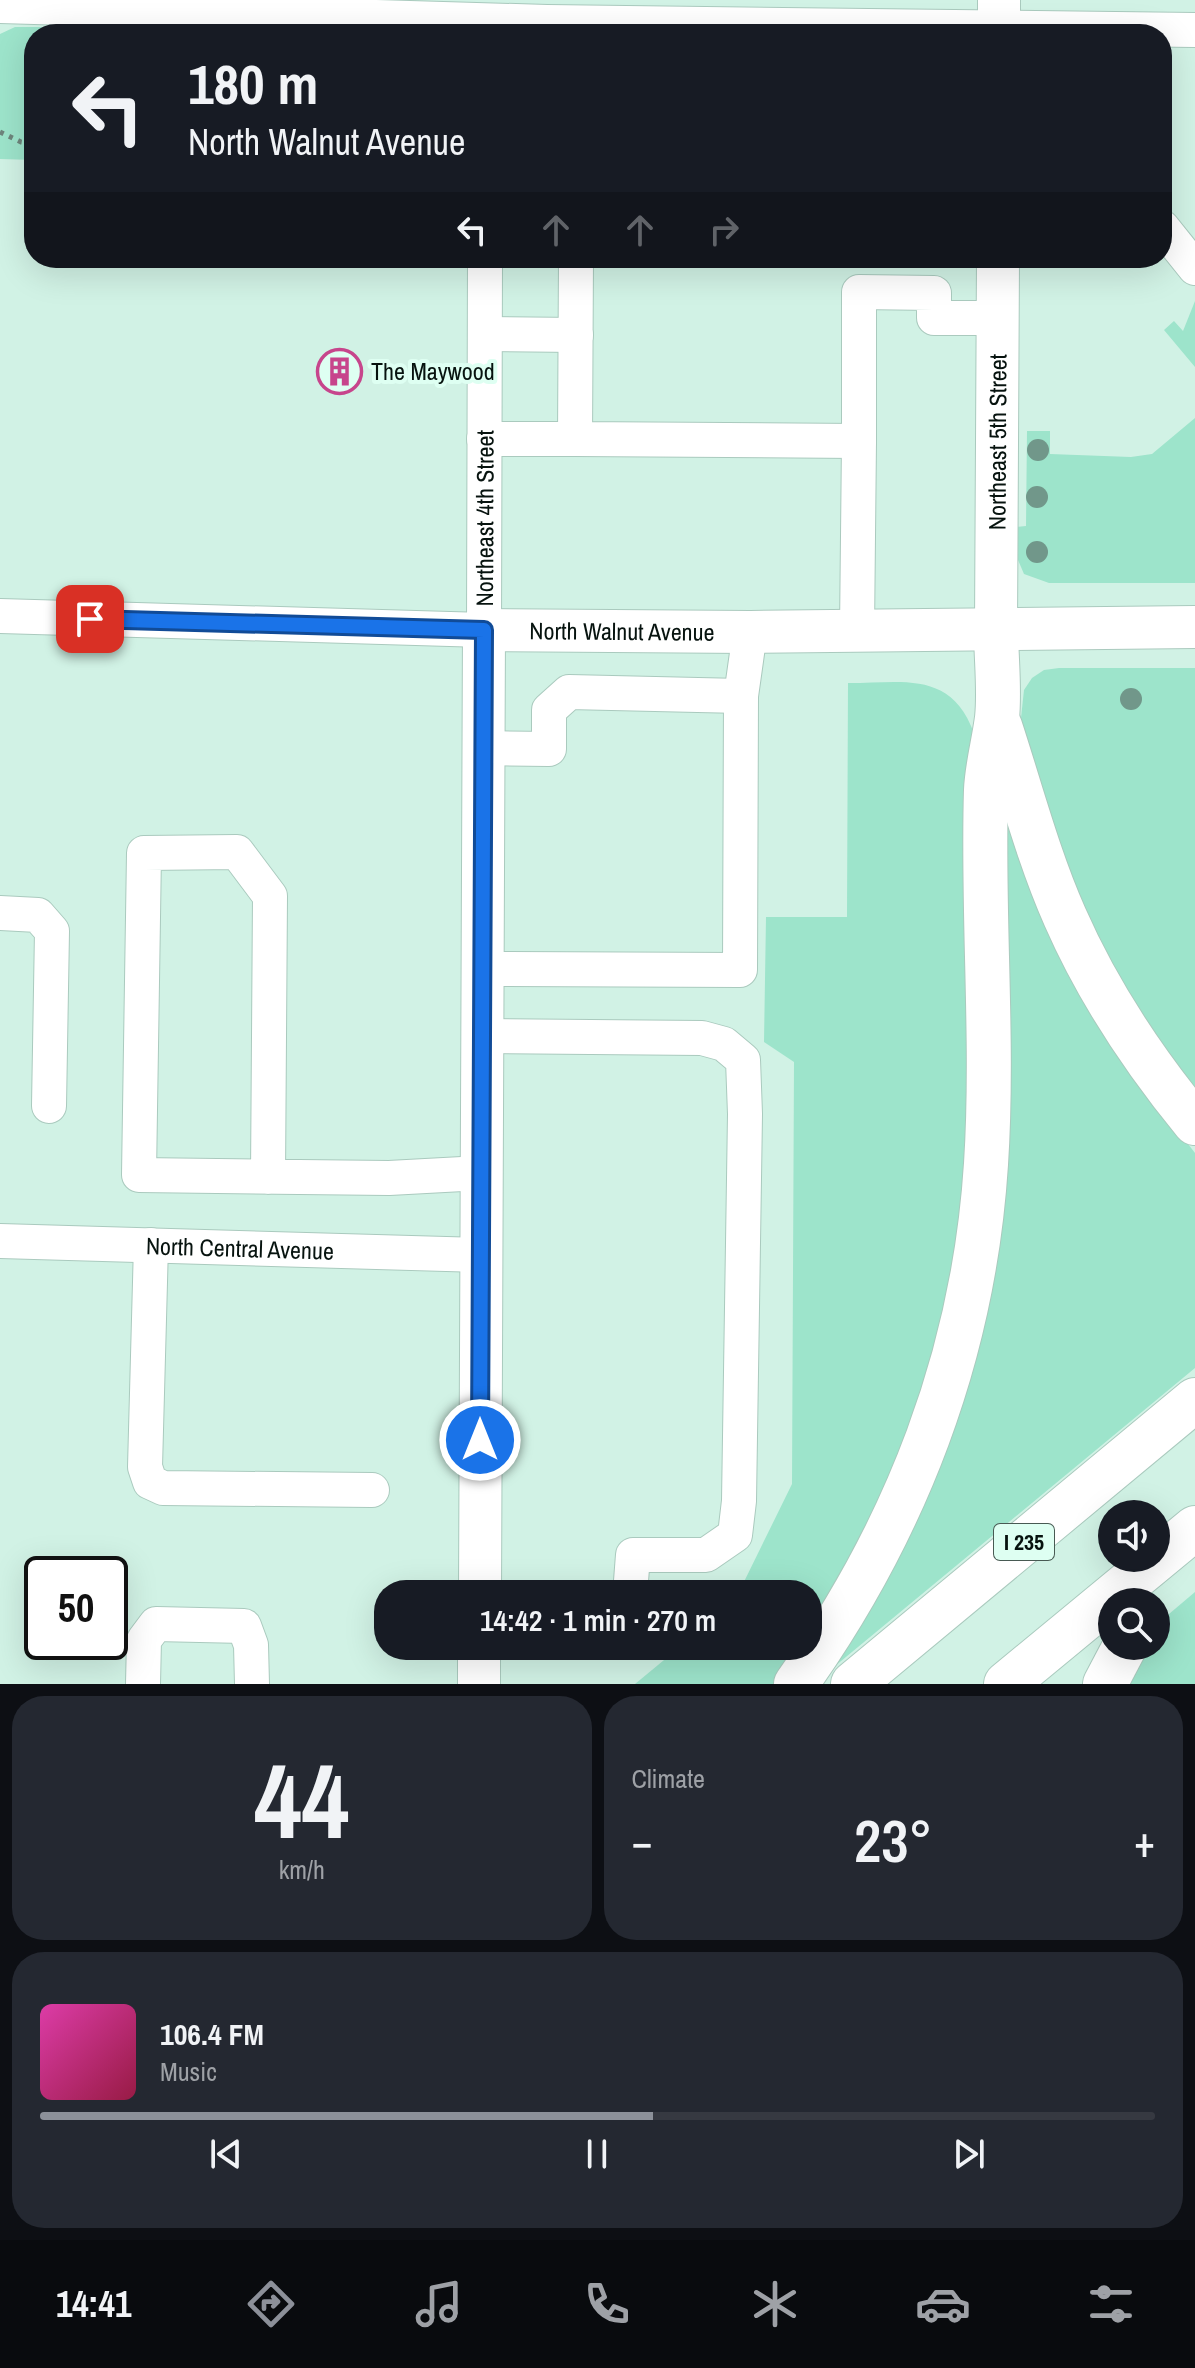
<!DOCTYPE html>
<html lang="en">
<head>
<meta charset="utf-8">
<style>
  body { margin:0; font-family:"Archivo Narrow",sans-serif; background:#242831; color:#f1f3f6; height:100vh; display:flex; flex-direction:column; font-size:30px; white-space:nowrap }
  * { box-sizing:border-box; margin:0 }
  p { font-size:26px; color:#9ea1a6 }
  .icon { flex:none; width:44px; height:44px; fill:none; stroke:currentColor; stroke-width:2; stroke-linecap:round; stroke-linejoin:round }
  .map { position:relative; height:1684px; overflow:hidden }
  .panel { display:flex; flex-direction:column; gap:12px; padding:12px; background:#0d0f14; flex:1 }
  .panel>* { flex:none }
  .guide { position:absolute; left:24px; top:24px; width:1148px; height:244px; border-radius:32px; box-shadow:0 8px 32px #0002; background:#171b24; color:#f1f3f6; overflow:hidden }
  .controls { position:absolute; left:1098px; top:1500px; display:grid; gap:16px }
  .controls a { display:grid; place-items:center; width:72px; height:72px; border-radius:50%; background:#171b24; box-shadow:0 8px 32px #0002; font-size:40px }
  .speed { position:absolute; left:24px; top:1556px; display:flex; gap:16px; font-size:40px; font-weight:700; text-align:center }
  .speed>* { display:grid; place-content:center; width:104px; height:104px; border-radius:50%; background:#171b24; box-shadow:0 8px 32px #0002; line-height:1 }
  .speed .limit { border:4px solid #111; border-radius:12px; background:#fff; color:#111 }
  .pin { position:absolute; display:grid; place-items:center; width:68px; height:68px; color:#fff; margin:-34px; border-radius:16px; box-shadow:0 4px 12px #0006 }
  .me { position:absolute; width:88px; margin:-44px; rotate:0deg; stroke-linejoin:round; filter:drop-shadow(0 0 6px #0008) }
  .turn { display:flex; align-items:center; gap:28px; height:168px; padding:0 32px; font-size:36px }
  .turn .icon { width:104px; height:104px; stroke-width:2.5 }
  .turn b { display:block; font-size:56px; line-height:68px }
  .lanes { display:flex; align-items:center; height:76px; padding:0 32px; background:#0003; justify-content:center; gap:40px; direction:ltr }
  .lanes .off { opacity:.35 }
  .big { font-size:60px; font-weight:600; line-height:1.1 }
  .panel .tile { flex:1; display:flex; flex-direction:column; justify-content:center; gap:12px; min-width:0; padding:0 28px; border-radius:32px; background:#242831 }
  .panel .dial { align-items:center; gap:0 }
  .dial b { font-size:104px; line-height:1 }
  .song { display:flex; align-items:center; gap:24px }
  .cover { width:96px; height:96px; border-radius:12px; background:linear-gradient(135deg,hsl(320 70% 55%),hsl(340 70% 35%)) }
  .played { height:8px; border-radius:4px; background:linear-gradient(90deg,#8c9099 55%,#363941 55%) }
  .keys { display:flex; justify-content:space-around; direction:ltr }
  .heat { display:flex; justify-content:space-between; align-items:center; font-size:44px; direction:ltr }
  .panel .tiles { flex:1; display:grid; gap:12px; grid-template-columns:1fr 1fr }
  .tile:last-child { grid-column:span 2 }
  .trip { position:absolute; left:374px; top:1580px; width:448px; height:80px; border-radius:32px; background:#171b24; box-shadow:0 8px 32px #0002; font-weight:600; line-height:80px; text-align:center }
  .tab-bar { display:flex; height:128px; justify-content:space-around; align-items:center; background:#090b0e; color:#9ea1a6 }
  .tab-bar .icon { width:56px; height:56px }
  .tab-bar .selected { color:#8c9099 }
  .tab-bar b { font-size:36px; color:#f1f3f6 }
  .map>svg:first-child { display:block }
  .green { fill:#9de4cb }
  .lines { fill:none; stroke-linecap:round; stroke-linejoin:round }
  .minor-casing { stroke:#aacabe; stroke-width:36 }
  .major-casing { stroke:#aacabe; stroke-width:44 }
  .highway-casing { stroke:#aacabe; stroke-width:46 }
  .path { stroke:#6e857c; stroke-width:5; stroke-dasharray:4 6; stroke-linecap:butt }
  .minor { stroke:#fff; stroke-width:34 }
  .major { stroke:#fff; stroke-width:42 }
  .highway { stroke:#fff; stroke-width:44 }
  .tree { fill:#71978a }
  .route-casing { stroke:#114b97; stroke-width:20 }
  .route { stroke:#1a73e8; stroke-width:14 }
  .labels { text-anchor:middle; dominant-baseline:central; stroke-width:8; stroke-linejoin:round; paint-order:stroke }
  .shield { fill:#defff2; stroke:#485a53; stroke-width:2 }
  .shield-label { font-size:22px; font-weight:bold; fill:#07130f }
  .poi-label { font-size:24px; fill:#07130f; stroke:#defff2; text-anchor:start }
  .street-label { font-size:24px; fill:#07130f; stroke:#defff2 }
</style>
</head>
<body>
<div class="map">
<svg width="1195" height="1684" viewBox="0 0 1195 1684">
  <rect width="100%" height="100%" fill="#d1f2e5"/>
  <g class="green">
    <polygon points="15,27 88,27 96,34 34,34 34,160 0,159 0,34"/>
    <polygon points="1195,301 1195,367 1164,330 1174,321 1183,331"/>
    <polygon points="1195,418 1195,583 1049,583 1024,574 1015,553 1016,527 1026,526 1027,431 1050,431 1050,454 1131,457 1152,454"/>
    <polygon points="1059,668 1195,668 1195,1099 1108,974 1032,773 1021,718 1024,690 1032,678 1044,670"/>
    <path d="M848 683C903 683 951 670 974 733L969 1201 916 1434 808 1645V1594H738L792 1484 794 1062 764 1042 766 917H847Z"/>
    <polygon points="1002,816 1015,816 1167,1117 1195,1153 1195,1368 823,1676 947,1427"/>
    <polygon points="1195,1592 1195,1684 1120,1684 1136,1646 1156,1646 1156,1625"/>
    <polygon points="681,1646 807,1646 780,1684 635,1684"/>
  </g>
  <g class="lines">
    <defs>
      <g id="minor">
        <polyline points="0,6 547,22 1195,30"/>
        <polyline points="1162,227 1195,268"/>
        <polyline points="576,258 575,439 859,441 859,292 934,293 934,318 998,318"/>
        <polyline points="485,334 576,335"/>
        <polyline points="484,439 575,439"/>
        <path id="s1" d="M0 616 484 630 485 258"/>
        <polyline points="857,631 859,441"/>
        <polyline points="483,748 549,749 549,710 569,692 741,696"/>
        <polyline points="0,913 38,915 52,931 49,1106"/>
        <polyline points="481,969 740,970 741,696 750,632"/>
        <polyline points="481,1036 702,1038 724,1044 743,1060 745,1114 739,1501 735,1535 706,1555 633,1555 630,1594"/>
        <polyline points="268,1177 270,896 237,852 144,853 139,1175 389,1178 481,1173"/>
        <path id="s2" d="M0 1241 481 1255"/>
        <polyline points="151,1245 145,1467 150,1482 163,1488 372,1490"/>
        <polyline points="143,1684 144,1640 156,1624 244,1626 251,1645 252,1684"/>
      </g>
      <g id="major">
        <polyline points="999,34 999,0"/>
        <path id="s3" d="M996 628 998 258"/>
        <path id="s4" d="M480 1594 484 630 750 632 1195 627"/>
        <polyline points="479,1684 479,1646"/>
      </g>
      <g id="highway">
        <path d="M1000 726C1021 790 1038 856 1065 917 1097 990 1144 1061 1195 1123"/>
        <path d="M796 1684C906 1530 974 1354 986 1164 994 1040 982 915 986 790 987 766 994 742 997 718 1000 689 996 658 996 628"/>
        <polyline points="853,1684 1195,1400"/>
        <polyline points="1006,1684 1195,1528"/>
        <polyline points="1105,1684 1125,1646"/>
      </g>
    </defs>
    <use href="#minor" class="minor-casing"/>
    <use href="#major" class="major-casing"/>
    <use href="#highway" class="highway-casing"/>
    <polyline class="path" points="0,132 21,142 34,144"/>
    <use href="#minor" class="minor"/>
    <use href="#major" class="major"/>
    <use href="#highway" class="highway"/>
  </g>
  <g class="tree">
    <circle cx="1038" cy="450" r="11"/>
    <circle cx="1037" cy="497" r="11"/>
    <circle cx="1037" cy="552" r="11"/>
    <circle cx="1131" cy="699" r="11"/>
  </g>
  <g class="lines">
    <defs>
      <polyline id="route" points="90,619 484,630 480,1440"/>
    </defs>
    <use href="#route" class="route-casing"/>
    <use href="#route" class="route"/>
  </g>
  <defs>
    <symbol id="building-ring" viewBox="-11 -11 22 22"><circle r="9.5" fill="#defff2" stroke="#c7458c" stroke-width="1.5"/><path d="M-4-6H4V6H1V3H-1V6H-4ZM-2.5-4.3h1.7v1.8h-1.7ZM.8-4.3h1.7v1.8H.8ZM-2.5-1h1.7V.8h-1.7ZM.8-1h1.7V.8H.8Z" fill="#c7458c"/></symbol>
  </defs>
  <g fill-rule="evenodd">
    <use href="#building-ring" x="314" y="346" width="51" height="51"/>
  </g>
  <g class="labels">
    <rect class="shield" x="994" y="1524" width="60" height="36" rx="6"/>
    <g class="shield-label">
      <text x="1024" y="1542">I 235</text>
    </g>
    <g class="poi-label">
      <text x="371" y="371">The Maywood</text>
    </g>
    <g class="street-label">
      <text stroke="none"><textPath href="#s3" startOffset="186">Northeast 5th Street</textPath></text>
      <text stroke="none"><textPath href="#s1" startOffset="596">Northeast 4th Street</textPath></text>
      <text stroke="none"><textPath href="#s4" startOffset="1102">North Walnut Avenue</textPath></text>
      <text stroke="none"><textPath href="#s2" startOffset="240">North Central Avenue</textPath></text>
    </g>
  </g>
</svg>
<div class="controls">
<a><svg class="icon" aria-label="sound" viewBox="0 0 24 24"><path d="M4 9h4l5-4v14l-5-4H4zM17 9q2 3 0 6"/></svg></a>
<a><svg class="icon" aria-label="search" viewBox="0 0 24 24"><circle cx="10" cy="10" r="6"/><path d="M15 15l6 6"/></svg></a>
</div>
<div class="speed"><div class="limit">50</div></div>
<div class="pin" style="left:90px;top:619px;background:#d93025"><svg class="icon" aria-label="arrive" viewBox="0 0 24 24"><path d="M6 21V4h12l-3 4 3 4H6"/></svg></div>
<svg class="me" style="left:480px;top:1440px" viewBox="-20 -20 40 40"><circle r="17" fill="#1a73e8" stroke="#fff" stroke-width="3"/><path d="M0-11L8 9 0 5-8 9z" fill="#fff"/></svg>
<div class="trip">14:42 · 1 min · 270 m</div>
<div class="guide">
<div class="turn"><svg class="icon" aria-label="left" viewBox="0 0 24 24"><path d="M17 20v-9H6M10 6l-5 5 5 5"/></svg><div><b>180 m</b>North Walnut Avenue</div></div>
<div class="lanes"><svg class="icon" aria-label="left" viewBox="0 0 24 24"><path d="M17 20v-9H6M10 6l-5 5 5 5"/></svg><svg class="icon off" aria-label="ahead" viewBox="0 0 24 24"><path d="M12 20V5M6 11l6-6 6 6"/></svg><svg class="icon off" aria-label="ahead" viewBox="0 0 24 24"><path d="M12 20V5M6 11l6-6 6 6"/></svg><svg class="icon off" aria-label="right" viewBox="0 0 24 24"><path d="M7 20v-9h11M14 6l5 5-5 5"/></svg></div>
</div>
</div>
<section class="panel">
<div class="tiles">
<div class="tile dial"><b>44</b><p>km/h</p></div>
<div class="tile"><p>Climate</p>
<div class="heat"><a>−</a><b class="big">23°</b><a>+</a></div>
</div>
<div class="tile">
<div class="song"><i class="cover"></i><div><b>106.4 FM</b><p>Music</p></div></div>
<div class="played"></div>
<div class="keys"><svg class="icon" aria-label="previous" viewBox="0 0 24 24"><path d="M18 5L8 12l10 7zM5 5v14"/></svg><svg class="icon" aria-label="pause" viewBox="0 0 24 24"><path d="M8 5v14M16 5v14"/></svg><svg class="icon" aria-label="next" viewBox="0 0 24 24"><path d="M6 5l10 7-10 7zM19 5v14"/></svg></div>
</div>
</div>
</section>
<nav class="tab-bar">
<b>14:41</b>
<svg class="icon selected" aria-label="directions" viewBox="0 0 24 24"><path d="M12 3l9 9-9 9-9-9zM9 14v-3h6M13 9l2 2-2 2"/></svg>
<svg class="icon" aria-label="music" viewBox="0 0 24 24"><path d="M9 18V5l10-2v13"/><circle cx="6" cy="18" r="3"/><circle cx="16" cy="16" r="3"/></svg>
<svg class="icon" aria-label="phone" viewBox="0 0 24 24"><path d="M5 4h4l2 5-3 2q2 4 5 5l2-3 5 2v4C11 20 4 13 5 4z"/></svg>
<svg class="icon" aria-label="climate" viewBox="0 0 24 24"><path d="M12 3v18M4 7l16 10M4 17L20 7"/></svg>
<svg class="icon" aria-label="car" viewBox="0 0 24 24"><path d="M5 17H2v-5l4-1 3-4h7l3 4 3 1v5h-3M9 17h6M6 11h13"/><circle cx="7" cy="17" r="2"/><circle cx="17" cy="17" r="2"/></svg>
<svg class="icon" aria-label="filters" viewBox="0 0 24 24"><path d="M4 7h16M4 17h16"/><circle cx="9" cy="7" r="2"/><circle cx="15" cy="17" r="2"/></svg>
</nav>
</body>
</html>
